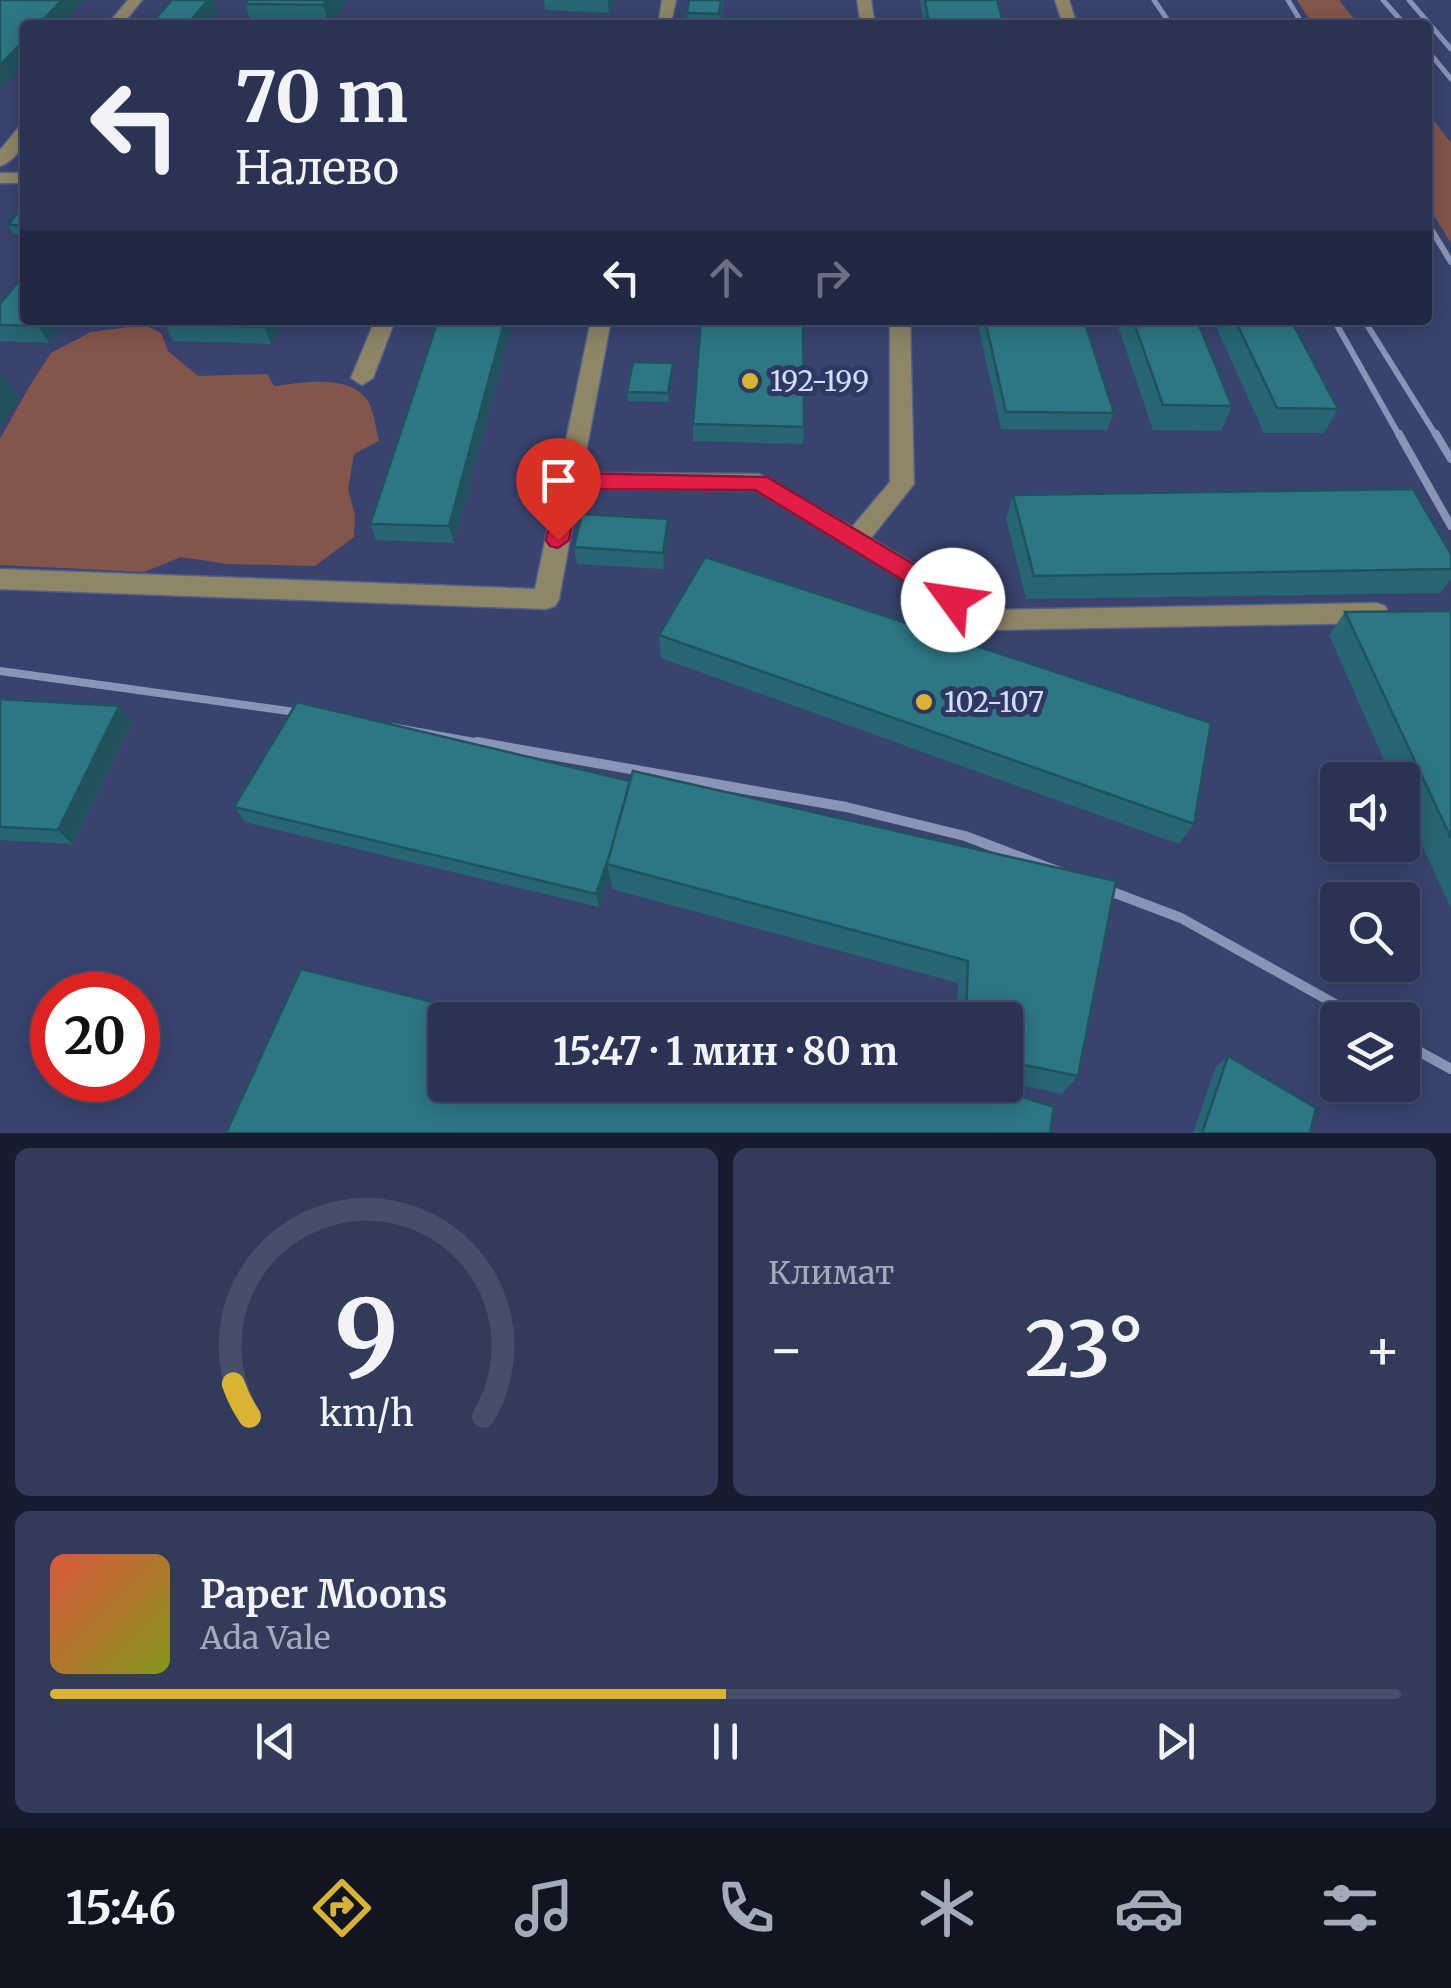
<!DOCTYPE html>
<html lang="ru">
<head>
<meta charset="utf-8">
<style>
  body { margin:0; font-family:Merriweather,serif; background:#323b5a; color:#f1f3f6; height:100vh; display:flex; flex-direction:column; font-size:38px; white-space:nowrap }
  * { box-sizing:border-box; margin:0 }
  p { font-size:32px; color:#a5aab8 }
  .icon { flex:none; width:55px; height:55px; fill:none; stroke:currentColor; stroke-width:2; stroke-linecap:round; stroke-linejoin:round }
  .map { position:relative; height:1133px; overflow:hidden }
  .sheet { display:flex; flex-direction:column; gap:15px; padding:15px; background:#171c2e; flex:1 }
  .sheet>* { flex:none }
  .banner { position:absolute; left:20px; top:20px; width:1412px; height:305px; border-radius:10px; box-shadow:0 5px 25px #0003,0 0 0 2px #464e6a; background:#2a3353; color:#f1f3f6; overflow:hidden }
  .buttons { position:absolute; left:1320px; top:762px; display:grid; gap:20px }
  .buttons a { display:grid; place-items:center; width:100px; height:100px; border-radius:10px; background:#2a3353; box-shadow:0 5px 25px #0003,0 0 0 2px #464e6a; font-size:50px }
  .speed { position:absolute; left:30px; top:972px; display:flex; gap:20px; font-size:50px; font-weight:700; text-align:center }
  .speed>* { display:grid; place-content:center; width:130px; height:130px; border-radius:50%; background:#2a3353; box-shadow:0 5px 25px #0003,0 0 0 2px #464e6a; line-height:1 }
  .speed .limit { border:15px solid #d22; background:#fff; color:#111 }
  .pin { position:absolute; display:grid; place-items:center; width:85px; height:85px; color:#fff; margin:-102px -42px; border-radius:50% 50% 50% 0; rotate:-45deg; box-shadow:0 0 10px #0007 }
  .pin .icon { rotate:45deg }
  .me { position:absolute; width:110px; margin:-55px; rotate:301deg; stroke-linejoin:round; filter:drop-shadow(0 0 8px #0008) }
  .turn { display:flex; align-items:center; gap:35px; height:210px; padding:0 50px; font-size:45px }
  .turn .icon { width:130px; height:130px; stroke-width:2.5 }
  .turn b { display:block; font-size:70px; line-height:85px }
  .lanes { display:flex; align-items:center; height:95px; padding:0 50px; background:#0003; justify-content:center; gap:50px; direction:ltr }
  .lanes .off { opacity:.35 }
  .big { font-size:75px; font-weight:700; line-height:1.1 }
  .sheet .card { flex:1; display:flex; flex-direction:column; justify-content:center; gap:15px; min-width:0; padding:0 35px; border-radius:15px; background:#323b5a }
  .sheet .dial { align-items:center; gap:0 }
  .dial svg { height:260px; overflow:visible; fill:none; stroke:#464e6a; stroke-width:7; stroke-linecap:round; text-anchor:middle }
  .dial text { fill:#f1f3f6; stroke:none }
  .song { display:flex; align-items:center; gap:30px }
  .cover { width:120px; height:120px; border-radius:15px; background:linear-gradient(135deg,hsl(10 70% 55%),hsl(70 70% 35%)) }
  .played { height:10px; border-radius:5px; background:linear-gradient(90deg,#d9b334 50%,#464e6a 50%) }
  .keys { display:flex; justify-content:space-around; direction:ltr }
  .heat { display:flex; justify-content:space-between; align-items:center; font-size:55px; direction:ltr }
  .sheet .tiles { flex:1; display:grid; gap:15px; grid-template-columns:1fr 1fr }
  .card:last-child { grid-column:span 2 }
  .trip { position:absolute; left:428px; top:1002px; width:595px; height:100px; border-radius:10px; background:#2a3353; box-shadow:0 5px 25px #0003,0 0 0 2px #464e6a; font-weight:700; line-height:100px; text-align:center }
  .tabs { display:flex; height:160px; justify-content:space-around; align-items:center; background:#111421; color:#a5aab8 }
  .tabs .icon { width:70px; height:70px }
  .tabs .selected { color:#d9b334 }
  .tabs b { font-size:45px; color:#f1f3f6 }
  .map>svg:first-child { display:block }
  .green { fill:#84554c }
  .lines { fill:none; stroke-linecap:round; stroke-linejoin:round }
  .minor-casing { stroke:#546088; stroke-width:3 }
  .minor { fill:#8f8567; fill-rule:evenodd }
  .rail-far3 { stroke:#8a94b7; stroke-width:5 }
  .rail-far2 { stroke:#8a94b7; stroke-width:6 }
  .rail-far1 { stroke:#8a94b7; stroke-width:8 }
  .rail { stroke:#8a94b7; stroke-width:10 }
  .wall { fill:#276672 }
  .shaded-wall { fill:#20535c }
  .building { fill:#2d7784; stroke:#20535c; stroke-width:2.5 }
  .route { fill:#e11d48; stroke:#92132f; stroke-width:2.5 }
  .poi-dot { fill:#d9b334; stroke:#2e3963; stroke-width:4 }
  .labels { text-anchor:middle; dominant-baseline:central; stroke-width:10; stroke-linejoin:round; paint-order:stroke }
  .poi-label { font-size:28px; fill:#d5ddf8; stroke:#2e3963; text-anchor:start }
</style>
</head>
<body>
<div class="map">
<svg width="1451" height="1133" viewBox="0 0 1451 1133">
  <rect width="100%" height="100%" fill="#38446f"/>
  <g class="green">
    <polygon points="1297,0 1339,0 1359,25 1313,25"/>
    <polygon points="1428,113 1451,143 1451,243 1428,206"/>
    <path d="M145 325 161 333 168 351 198 376 267 374 274 386C302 383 349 373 368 401 374 411 376 430 379 441L354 454 348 489 355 515 354 537 315 566 227 564 181 557 144 572 0 565V439L29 387 51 353 91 332Z"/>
  </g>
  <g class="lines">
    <defs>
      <g id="minor">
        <polygon points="128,0 142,0 122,25 107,25"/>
        <polygon points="662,0 676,0 671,23 659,20"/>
        <polygon points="857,0 871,0 875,25 861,25"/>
        <polygon points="1055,0 1069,0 1077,25 1063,25"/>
        <path d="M25 126C25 143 17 160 0 166V150L19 127Z"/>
        <rect x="0" y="173" width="25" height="10"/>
        <polygon points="375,320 395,320 373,378 362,385 351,378"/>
        <polygon points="591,320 611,320 582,473 759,474 852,527 890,482 890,320 910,320 914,484 871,538 990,610 1376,603 1385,606 1389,613 1385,620 1376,623 986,630 755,490 579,489 559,599 555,606 546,609 0,589 0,569 535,589"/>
      </g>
    </defs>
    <use href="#minor" class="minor-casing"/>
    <use href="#minor" class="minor"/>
    <g class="rail-far3">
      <polyline points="1154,0 1171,25"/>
      <polyline points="1288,0 1303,25"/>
      <polyline points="1383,0 1405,25"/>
      <polyline points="1409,0 1451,49"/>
      <polyline points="1428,51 1451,79"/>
    </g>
    <g class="rail-far2">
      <polyline points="1428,224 1451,262"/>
      <polyline points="1334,320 1400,437"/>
      <polyline points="1364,320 1437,437"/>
    </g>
    <g class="rail-far1">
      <polyline points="1399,434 1451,526"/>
      <polyline points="1436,434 1451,459"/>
      <polyline points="0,671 317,715"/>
      <polyline points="391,727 491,745"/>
    </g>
    <g class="rail">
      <polyline points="477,742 846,807 965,836 1181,918 1364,1020"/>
      <polyline points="1402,1042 1451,1069"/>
    </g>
  </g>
  <g class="wall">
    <polygon points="346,0 331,25 252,25 245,4"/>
    <polygon points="544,0 615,0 609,13 545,10"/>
    <polygon points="723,0 720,25 687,25 687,13"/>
    <polygon points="920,0 997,0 1004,25 924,25"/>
    <polygon points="25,204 25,234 13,234 8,225"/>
    <polygon points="0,304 25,320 65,320 49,343 0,341"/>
    <polygon points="167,320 283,320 271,344 173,341 165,324"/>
    <polygon points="438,320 513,320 454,543 376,540 370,524"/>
    <polygon points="977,320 1084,320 1114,413 1107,430 1001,429"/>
    <polygon points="1116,320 1197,320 1232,406 1221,431 1153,430"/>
    <polygon points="1213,320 1291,320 1338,409 1324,433 1264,433"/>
    <polygon points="673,363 673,372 669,402 628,401 627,392"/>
    <polygon points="693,424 804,427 803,444 693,441"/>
    <polygon points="1013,495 1451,554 1451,579 1440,593 1026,599 1006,519"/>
    <polygon points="669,536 664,569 577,564 574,547"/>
    <polygon points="1451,611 1451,909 1402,801 1402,780 1393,780 1329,635 1345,612"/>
    <polygon points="659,635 1194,824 1179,844 661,658"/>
    <polygon points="0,699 132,721 72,844 0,840"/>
    <polygon points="630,781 1116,881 1078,1076 1062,1094 1005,1082 1005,1020 956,1020 958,983 612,889 610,876 599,907 245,822 234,807"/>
    <polygon points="1228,1056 1310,1133 1193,1133 1216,1066"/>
  </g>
  <g class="shaded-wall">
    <polygon points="62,0 84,0 60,25 38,25"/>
    <polygon points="208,0 214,0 218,10 205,25 187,25"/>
    <polygon points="326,0 346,0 331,25 329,25 323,5"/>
    <polygon points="608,0 615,0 609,13"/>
    <polygon points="25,39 25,63 0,89 0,65"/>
    <polygon points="43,320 65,320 49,343 38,326"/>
    <polygon points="268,320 283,320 271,344 264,327"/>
    <polygon points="505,320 513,320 454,543 449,526"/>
    <polygon points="673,363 673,372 669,402 668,393"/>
    <polygon points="3,374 19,399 0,427 0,378"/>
    <polygon points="668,519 669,536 664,569 663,553"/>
    <polygon points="119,706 132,721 72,844 58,830"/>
    <polygon points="634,783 607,864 610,876 599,907 596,894"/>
  </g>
  <g class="building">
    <polygon points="0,0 62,0 38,25 25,25 25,39 0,65"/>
    <polygon points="172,0 208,0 187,25 150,25"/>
    <polygon points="248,0 326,0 323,5 245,4"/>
    <polygon points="689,0 721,0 719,14 687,13"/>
    <polygon points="925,0 997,0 1004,25 929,25"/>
    <polygon points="724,18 790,19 791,25 723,25"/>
    <rect x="572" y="24" width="56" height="1"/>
    <polygon points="25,204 25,225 8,225"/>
    <polygon points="25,273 25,320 43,320 38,326 0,325 0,304"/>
    <polygon points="167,320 268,320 264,327 165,324"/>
    <polygon points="438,320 505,320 449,526 370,524"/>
    <polygon points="701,320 803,320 804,427 693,424"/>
    <polygon points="985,320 1084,320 1114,413 1006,412"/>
    <polygon points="1133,320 1197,320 1232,406 1163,405"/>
    <polygon points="1235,320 1291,320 1338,409 1277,408"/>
    <polygon points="633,362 673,363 668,393 627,392"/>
    <polygon points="1413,489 1451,554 1451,569 1034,576 1013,495"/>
    <polygon points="582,514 668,519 663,553 574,547"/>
    <polygon points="705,557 1211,723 1194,824 659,635"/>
    <polygon points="1451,611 1451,838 1345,612"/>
    <polygon points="0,699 119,706 58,830 0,827"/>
    <polygon points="297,702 630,781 612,848 596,894 234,807"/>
    <polygon points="633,771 1116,881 1078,1076 1005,1061 1005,1020 966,1020 968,961 607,864"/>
    <polygon points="301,969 505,1020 445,1020 445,1085 985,1085 1054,1107 1050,1133 226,1133"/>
    <polygon points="762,1015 779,1020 761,1020"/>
    <polygon points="1228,1056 1316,1108 1310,1133 1202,1133"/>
  </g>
  <polygon class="route" points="569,473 767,477 962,593 965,600 962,606 945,606 755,490 578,489 569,540 558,548 550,546 546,540 559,481"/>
  <g class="poi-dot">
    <circle cx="750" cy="381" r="10"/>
    <circle cx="924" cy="702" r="10"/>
  </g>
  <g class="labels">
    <g class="poi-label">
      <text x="770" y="381">192-199</text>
      <text x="944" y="702">102-107</text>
    </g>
  </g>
</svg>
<div class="buttons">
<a><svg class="icon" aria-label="sound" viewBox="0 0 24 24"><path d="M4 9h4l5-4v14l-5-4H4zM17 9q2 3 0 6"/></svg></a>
<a><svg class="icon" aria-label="search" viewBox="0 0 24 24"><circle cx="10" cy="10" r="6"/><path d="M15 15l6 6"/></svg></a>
<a><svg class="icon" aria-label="layers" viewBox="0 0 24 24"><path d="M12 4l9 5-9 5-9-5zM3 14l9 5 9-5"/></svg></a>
</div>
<div class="speed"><div class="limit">20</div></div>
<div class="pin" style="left:558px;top:540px;background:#d93025"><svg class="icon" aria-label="arrive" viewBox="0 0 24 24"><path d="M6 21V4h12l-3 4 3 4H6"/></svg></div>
<svg class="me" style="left:953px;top:600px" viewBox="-20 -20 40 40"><circle r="19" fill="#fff"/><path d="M0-13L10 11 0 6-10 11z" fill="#e11d48"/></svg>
<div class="trip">15:47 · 1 мин · 80 m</div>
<div class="banner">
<div class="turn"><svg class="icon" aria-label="left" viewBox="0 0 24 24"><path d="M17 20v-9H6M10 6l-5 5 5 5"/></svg><div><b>70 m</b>Налево</div></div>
<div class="lanes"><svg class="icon" aria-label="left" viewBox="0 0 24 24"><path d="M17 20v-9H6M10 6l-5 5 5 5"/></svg><svg class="icon off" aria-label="ahead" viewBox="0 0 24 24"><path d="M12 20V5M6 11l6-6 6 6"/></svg><svg class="icon off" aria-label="right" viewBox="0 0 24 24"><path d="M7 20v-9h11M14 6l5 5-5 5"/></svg></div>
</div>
</div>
<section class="sheet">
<div class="tiles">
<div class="card dial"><svg viewBox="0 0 100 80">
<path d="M14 69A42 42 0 1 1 86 69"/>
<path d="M14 69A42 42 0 0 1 9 59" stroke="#d9b334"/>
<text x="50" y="56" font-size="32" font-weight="700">9</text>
<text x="50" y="72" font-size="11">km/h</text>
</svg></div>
<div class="card"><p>Климат</p>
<div class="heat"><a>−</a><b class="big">23°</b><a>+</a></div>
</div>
<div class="card">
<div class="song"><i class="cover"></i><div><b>Paper Moons</b><p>Ada Vale</p></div></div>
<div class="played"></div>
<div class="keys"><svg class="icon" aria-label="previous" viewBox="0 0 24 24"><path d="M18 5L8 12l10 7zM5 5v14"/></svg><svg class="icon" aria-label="pause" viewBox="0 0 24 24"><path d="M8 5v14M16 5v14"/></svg><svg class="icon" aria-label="next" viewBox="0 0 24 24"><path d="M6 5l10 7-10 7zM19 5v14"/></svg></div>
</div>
</div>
</section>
<nav class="tabs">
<b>15:46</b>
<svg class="icon selected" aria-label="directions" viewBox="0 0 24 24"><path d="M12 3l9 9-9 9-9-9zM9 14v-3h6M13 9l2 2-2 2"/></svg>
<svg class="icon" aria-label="music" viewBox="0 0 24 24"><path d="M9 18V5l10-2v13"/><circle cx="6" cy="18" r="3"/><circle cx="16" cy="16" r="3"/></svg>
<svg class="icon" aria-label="phone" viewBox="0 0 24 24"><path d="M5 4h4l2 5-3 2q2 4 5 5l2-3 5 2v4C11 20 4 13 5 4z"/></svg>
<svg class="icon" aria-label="climate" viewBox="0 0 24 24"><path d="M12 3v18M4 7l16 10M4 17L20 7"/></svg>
<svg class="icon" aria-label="car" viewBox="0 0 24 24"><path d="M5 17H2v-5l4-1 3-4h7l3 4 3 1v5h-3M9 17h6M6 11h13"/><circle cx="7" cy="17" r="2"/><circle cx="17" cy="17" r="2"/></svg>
<svg class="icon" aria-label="filters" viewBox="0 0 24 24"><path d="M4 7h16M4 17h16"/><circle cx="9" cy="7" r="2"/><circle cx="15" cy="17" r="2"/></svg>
</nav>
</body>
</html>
